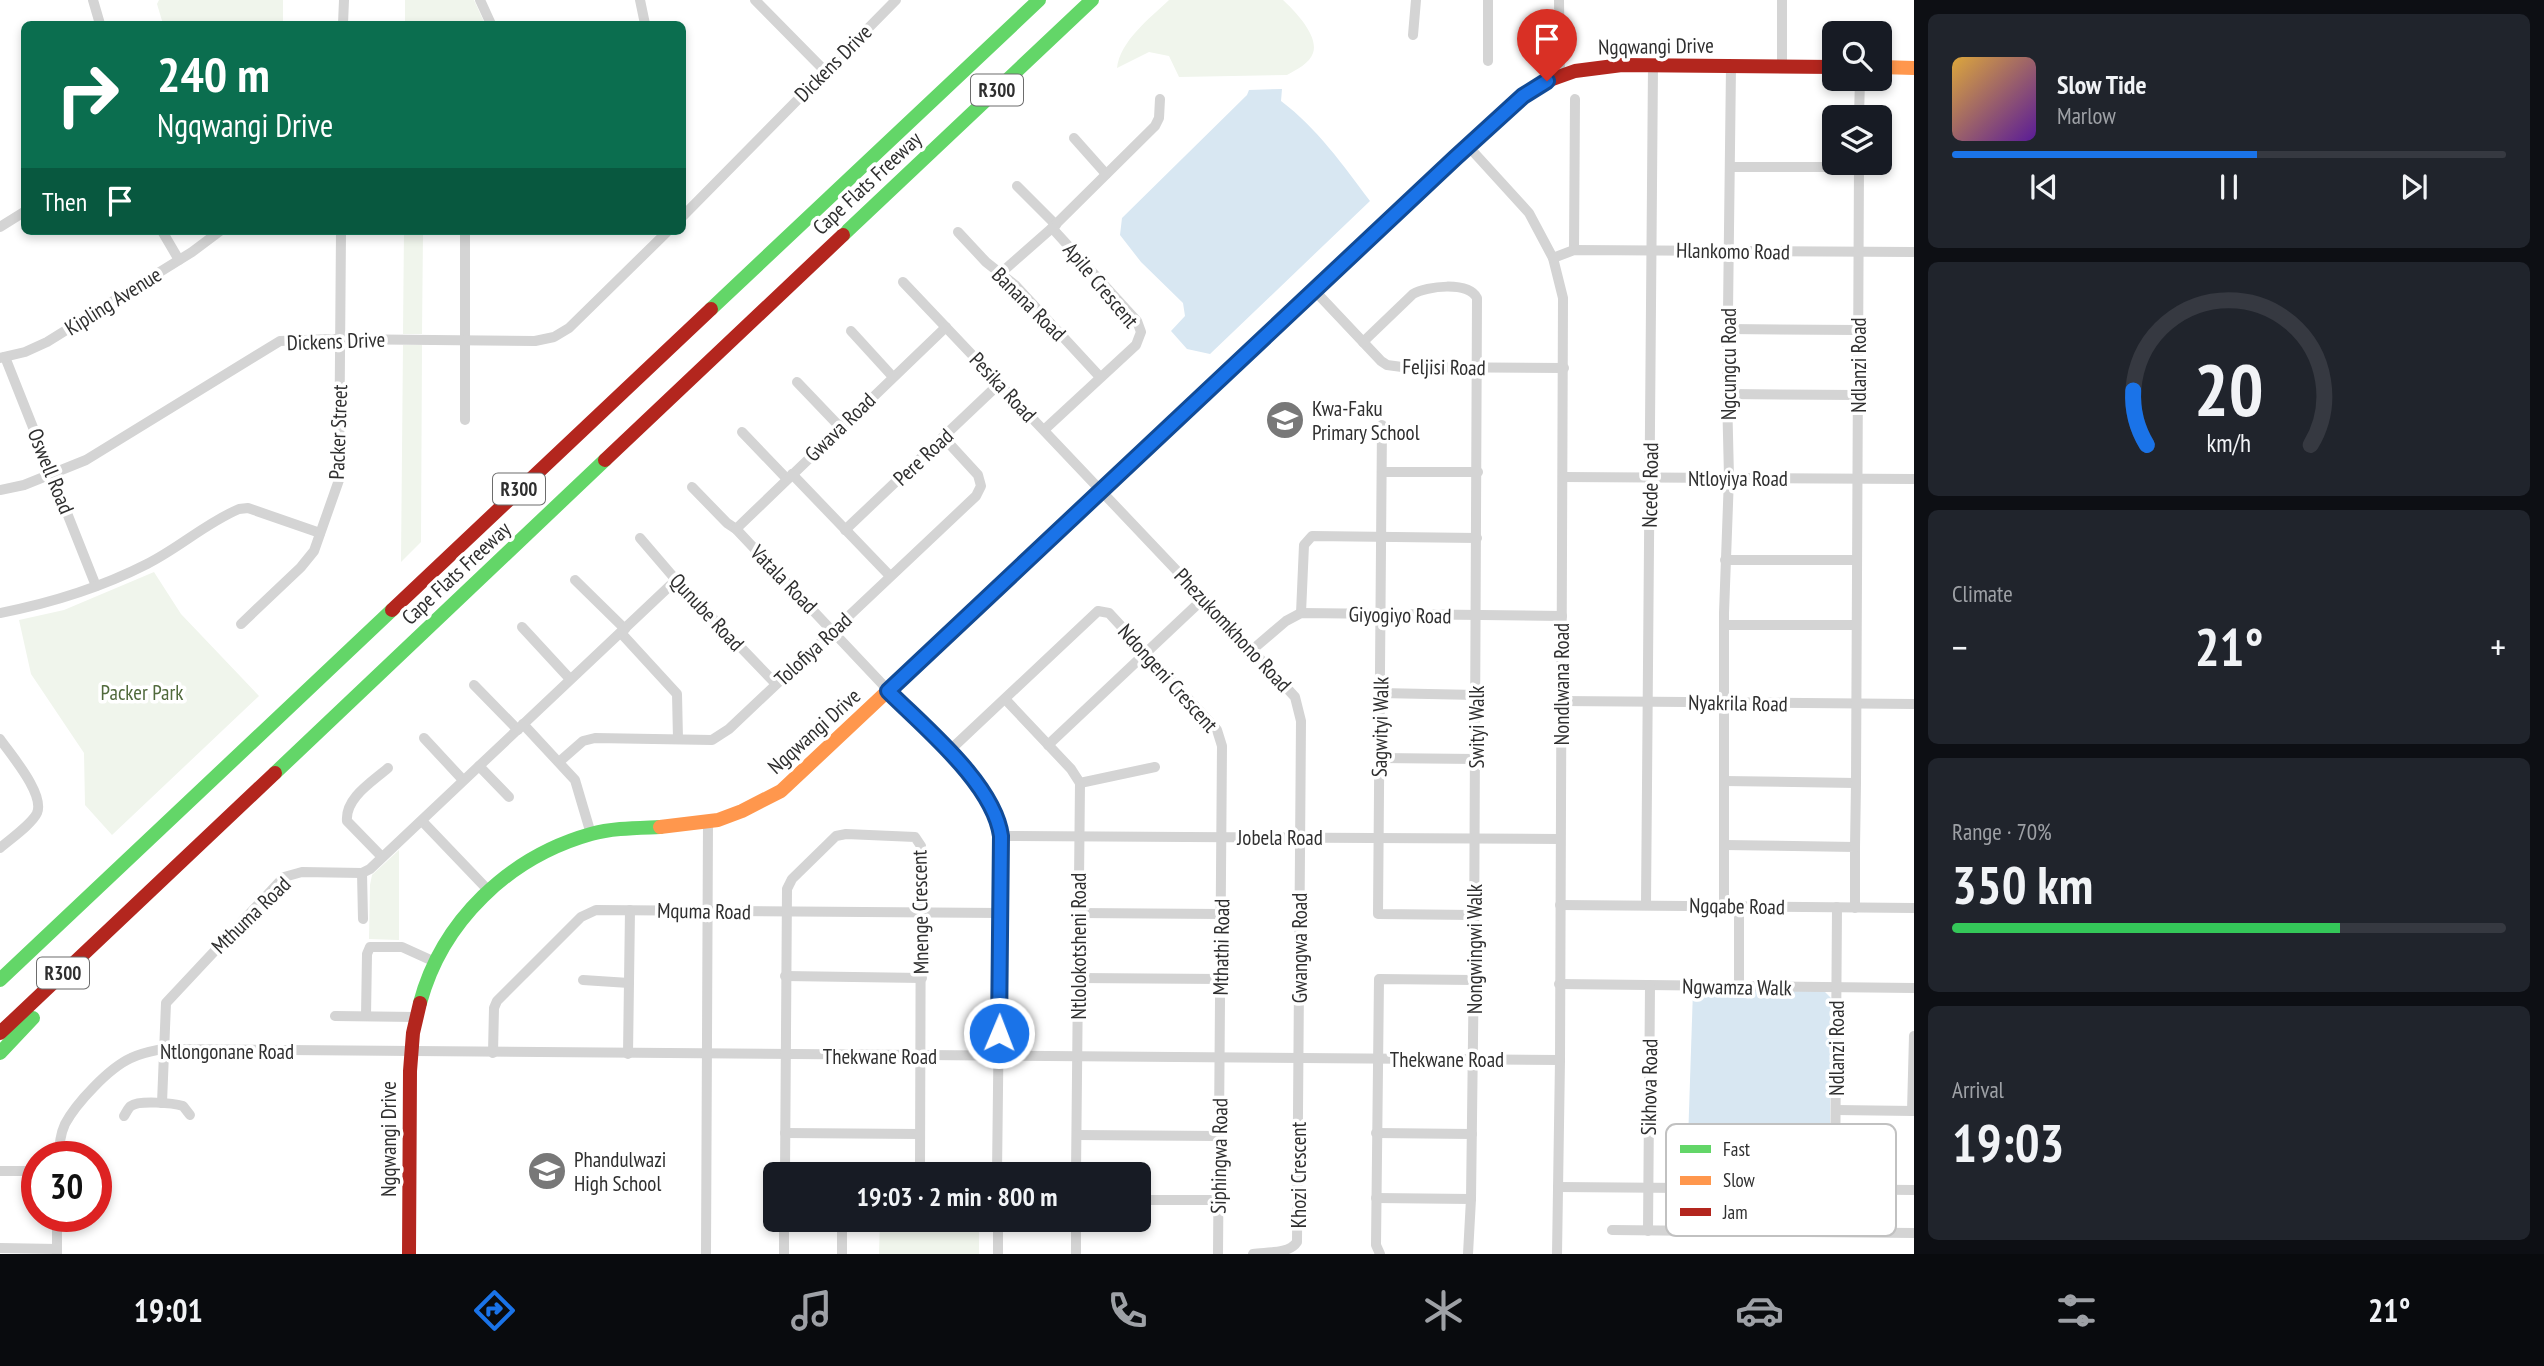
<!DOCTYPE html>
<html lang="en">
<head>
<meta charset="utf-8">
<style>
  body { margin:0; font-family:"PT Sans Narrow",sans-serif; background:#20242c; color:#f1f3f6; height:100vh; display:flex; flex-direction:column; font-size:26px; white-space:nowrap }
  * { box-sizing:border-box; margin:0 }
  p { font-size:23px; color:#9ea1a6 }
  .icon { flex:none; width:38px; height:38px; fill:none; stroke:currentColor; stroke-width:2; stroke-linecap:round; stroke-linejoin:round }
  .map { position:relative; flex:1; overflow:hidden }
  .drawer { display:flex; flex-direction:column; gap:14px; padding:14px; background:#0d0f14; width:630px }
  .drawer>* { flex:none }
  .top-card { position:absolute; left:21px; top:21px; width:665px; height:214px; border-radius:10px; box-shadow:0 4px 10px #0003; background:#0b6e4f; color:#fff; overflow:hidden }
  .tools { position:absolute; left:1822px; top:21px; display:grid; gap:14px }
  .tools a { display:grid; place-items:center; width:70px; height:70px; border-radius:10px; background:#171b24; box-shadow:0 4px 10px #0003; font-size:35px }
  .speed { position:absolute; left:21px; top:1141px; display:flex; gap:14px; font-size:35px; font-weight:700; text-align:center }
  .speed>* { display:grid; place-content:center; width:91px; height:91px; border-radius:50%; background:#171b24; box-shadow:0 4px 10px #0003; line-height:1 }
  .speed .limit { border:10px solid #d22; background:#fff; color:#111 }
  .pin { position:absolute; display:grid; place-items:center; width:60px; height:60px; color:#fff; margin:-72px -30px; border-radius:50% 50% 50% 0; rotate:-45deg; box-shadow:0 0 7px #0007 }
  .pin .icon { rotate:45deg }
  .me { position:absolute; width:77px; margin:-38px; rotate:1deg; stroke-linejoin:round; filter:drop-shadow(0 0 5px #0008) }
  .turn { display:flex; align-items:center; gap:24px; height:147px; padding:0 21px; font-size:32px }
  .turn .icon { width:91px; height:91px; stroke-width:2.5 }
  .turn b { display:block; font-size:49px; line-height:60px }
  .then { display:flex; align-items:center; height:66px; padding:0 21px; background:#0003; gap:14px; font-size:26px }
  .big { font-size:52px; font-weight:700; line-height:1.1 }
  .drawer .widget { flex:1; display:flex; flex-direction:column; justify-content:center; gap:10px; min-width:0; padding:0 24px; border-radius:10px; background:#20242c }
  .drawer .dial { align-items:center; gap:0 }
  .dial svg { height:182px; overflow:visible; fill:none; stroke:#363941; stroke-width:7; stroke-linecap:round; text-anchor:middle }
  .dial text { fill:#f1f3f6; stroke:none }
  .song { display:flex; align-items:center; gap:21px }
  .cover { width:84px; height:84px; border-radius:10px; background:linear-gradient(135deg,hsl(40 70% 55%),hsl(270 70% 35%)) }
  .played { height:7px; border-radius:4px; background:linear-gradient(90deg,#1a73e8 55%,#363941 55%) }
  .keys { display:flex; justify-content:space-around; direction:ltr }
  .heat { display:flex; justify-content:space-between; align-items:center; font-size:38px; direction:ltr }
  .charge { height:10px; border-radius:5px; background:linear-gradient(90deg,#34c759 70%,#363941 0) }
  .trip { position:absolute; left:763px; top:1162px; width:388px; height:70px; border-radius:10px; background:#171b24; box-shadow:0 4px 10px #0003; font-weight:700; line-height:70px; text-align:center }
  .menu { display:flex; height:112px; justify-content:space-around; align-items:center; background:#090b0e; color:#9ea1a6 }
  .menu .icon { width:49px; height:49px }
  .menu .active { color:#1a73e8 }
  .menu b { font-size:32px; color:#f1f3f6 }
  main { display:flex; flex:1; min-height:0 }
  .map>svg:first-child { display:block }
  .green { fill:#f0f5ec }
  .water { fill:#d8e7f2 }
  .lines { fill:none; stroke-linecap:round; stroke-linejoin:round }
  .street { stroke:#d4d4d4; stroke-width:10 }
  .fast { stroke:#63d668; stroke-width:14 }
  .slow { stroke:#ff974d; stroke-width:14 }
  .jam { stroke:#b3261e; stroke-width:14 }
  .route-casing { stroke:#114b97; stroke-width:18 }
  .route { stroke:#1a73e8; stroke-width:12 }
  .labels { text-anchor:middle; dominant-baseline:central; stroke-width:7; stroke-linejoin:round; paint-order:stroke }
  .shield { fill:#fff; stroke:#6d6d6d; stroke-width:2 }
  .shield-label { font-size:19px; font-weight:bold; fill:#2f2f2f }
  .street-label { font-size:21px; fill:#2f2f2f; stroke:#fff }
  .poi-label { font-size:21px; fill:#2f2f2f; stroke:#fff; text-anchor:start }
  .park-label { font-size:21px; fill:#516a3c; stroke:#fff }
  .key { fill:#fff; stroke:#c1c1c1; stroke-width:2 }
  .key-label { font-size:19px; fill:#2f2f2f }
</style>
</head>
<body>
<main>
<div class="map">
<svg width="1914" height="1254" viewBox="0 0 1914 1254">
  <rect width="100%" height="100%" fill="#fff"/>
  <g class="green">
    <polygon points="159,0 283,0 283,24 163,24 157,4"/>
    <polygon points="405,0 474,0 485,24 405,24"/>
    <path d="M1169 0H1283C1295 11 1319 36 1313 53 1310 63 1296 70 1287 75L1179 77 1169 56 1149 52 1117 68C1120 41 1150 18 1169 0Z"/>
    <polygon points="404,231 423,231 422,334 403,334"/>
    <polygon points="403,345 422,345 421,542 401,562"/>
    <polygon points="154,572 181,614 259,696 112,835 85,805 84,753 31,674 19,620 64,610"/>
    <polygon points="399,850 399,940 369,939 370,885 372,875"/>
    <polygon points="880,1220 979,1220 979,1254 879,1254"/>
  </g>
  <g class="water">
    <path d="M1282 89 1281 101C1317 128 1343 165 1370 201L1210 354 1187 349 1171 331 1185 316 1183 303 1141 262 1120 235 1122 218 1247 95 1249 90Z"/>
    <polygon points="1693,990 1824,991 1831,998 1830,1142 1688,1141"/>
  </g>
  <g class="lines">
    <g class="street">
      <polyline points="93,0 100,24"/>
      <polyline points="480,0 491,24"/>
      <polyline points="640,0 645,24"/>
      <polyline points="755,0 825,71"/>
      <polyline points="1488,0 1488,61"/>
      <polyline points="1559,0 1560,76"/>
      <polyline points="343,24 344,0"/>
      <polyline points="1413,35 1416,0"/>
      <polyline points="1782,66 1782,0"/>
      <polyline points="1859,117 1860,79"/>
      <polyline points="1074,138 1106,174"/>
      <polyline points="1468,146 1529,213 1553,258 1563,298 1560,1060 1557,1254"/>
      <polyline points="1730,167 1859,167"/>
      <polyline points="1017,186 1056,225"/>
      <polyline points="682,217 896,0"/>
      <polyline points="0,227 24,212"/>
      <polyline points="162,231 179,260"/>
      <polyline points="465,231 465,420"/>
      <polyline points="958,232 986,262 1015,285 1100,377"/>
      <polyline points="1574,250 1575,99"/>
      <polyline points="1553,258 1574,250 1914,252"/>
      <polyline points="1002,272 1052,228 1155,126 1159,118 1160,99"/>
      <path d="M903 282 1252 650 1295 697 1301 721 1297 1242C1289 1254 1268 1252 1253 1254"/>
      <polyline points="1314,290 1381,361 1387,365 1402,367 1564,368"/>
      <polyline points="1727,329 1858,330"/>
      <polyline points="851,331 893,377"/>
      <path d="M1363 342 1413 294C1427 286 1468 281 1477 298L1474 958 1471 1199 1468 1254"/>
      <polyline points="5,357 96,586"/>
      <polyline points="0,358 25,352 47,342 192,252 220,231"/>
      <polyline points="797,382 840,427"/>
      <polyline points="1727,394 1858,395"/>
      <polyline points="1382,425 1378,914 1474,915"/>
      <polyline points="1044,430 1136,345 1141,332 1137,321 1052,228"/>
      <polyline points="742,432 787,479"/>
      <polyline points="1382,472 1478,472"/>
      <polyline points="792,474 890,576"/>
      <polyline points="1563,477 1914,479"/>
      <polyline points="692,487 727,523 736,529 985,793 992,805 1001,836 997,1174"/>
      <polyline points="0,490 24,485 86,460 280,341 330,339 535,341 554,337 569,328 668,231"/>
      <polyline points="736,529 946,327"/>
      <polyline points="845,530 1000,383"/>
      <polyline points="640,538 676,580 776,684"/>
      <polyline points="1725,560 1857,560"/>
      <polyline points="575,580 625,629"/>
      <path d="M0 613C51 603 100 588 147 564 179 548 206 523 239 509L248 508 320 533"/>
      <polyline points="1301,613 1304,545 1312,536 1477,538"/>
      <polyline points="241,624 301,567 314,551 339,480 341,231"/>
      <polyline points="1725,625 1856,625"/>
      <polyline points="522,627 570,679"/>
      <polyline points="621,633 677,694 678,739"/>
      <polyline points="1252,650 1286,621 1301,613 1562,616"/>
      <polyline points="474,685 518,730"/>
      <polyline points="1380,693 1477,695"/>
      <polyline points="1005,699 1071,769 1080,783 1076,1174"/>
      <polyline points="1561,701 1914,704"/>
      <polyline points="523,724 575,780 591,834"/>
      <polyline points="424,738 463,780"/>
      <path d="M0 739C11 755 45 794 37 813 32 824 9 840 0 848"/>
      <polyline points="1048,745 1203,599"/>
      <polyline points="948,752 1098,611 1109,613 1217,730 1222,746 1218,1254"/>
      <polyline points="1379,758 1476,759"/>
      <polyline points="559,762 583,741 595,738 712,740 729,729 976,496 981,486 978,475 944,438"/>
      <polyline points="479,766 509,797"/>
      <polyline points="1724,781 1856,783 1859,163"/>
      <polyline points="1080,783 1155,767"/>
      <polyline points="422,821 488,890"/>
      <polyline points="1001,836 1560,839"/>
      <polyline points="1724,845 1855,847 1855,908"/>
      <polyline points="1855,847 1856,783"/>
      <path d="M382 857 347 821C345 798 372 782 388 768"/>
      <polyline points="362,873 363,919"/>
      <polyline points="1560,905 1914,908"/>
      <polyline points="1646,905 1653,65"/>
      <polyline points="1724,906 1724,613 1729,477 1727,394 1731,66"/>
      <polyline points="1078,913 1221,914"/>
      <polyline points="785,976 922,978"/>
      <polyline points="1078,978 1221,979"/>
      <polyline points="583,980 629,983"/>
      <polyline points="1559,984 1914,988"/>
      <polyline points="1739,987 1739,906"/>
      <polyline points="335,1016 416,1017"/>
      <polyline points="366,1016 367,954 370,947 402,947 435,962"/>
      <polyline points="493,1053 494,1008 497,1001 581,917 596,910 1001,913"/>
      <polyline points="628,1054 630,910"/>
      <polyline points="162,1103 166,1003 284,877 302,872 362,873 370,869 676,580"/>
      <polyline points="1836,1110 1914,1111"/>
      <polyline points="1912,1111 1914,1036"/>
      <path d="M124 1116C126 1113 128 1108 131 1106 139 1100 173 1103 183 1106L190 1115"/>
      <polyline points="785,1133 920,1134"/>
      <polyline points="1376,1133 1472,1134"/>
      <polyline points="1077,1135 1219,1136"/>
      <path d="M59 1157C59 1146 60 1135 65 1124 76 1103 109 1068 131 1058 141 1053 152 1051 162 1049L1560 1060"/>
      <polyline points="0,1171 37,1171"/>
      <polyline points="785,1174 787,889 792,879 836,836 846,834 915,837 921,846 920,1168"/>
      <polyline points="1558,1187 1914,1190"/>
      <polyline points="1835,1189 1837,907"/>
      <polyline points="1376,1198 1471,1199"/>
      <polyline points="1139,1200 1218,1200"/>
      <polyline points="998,1220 998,1254"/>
      <polyline points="1612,1230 1914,1233"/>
      <polyline points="1648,1231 1650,986"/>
      <polyline points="0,1248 57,1249"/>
      <polyline points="57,1254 57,1216"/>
      <polyline points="706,1254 708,822"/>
      <polyline points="784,1254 784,1220"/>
      <polyline points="842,1254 842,1220"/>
      <polyline points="1076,1254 1076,1220"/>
      <polyline points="1380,1254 1376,1245 1379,979 1473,980"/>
    </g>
    <g class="fast">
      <polyline points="843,235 1092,0"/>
      <polyline points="711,309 1039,0"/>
      <polyline points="275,773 605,460"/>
      <polyline points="0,980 392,610"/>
      <path d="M420 1003C442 921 509 857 591 834 613 828 637 828 660 827"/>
      <polyline points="0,1053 33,1018"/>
    </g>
    <g class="slow">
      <polyline points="1880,67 1914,68"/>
      <polyline points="1186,412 1443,169"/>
      <polyline points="660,827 718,820 742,811 781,791 895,684"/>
    </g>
    <g class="jam">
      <polyline points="1443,169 1523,96 1547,81 1575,71 1622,65 1834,67"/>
      <polyline points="605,460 843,235"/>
      <polyline points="392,610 711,309"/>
      <polyline points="895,684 1186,412"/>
      <polyline points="0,1033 275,773"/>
      <polyline points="409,1254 410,1071 413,1033 420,1003"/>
    </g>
  </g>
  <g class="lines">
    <defs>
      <path id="route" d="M999 1033 1001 836C994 784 925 728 888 691L1455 158 1523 96 1547 81"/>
    </defs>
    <use href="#route" class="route-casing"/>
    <use href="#route" class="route"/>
  </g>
  <defs>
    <symbol id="school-disc" viewBox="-11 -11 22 22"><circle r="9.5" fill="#787878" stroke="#fff"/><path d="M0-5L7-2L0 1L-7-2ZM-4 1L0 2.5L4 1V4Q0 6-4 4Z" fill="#fff"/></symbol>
  </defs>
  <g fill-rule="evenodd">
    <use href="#school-disc" x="1263" y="398" width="44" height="44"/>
    <use href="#school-disc" x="525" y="1149" width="44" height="44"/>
  </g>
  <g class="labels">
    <g class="shield">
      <rect x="971" y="74.5" width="52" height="31" rx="5"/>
      <rect x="493" y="473.5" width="52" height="31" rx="5"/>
      <rect x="37" y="957.5" width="52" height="31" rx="5"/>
    </g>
    <g class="shield-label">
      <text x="997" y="90">R300</text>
      <text x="519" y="489">R300</text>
      <text x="63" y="973">R300</text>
    </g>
    <g class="street-label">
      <text transform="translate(1656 46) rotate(-1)">Ngqwangi Drive</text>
      <text transform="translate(833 63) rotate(-45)">Dickens Drive</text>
      <text transform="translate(867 183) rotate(-43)">Cape Flats Freeway</text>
      <text transform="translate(1733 251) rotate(1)">Hlankomo Road</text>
      <text transform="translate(1101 285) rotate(50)">Apile Crescent</text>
      <text transform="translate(113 301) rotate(-32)">Kipling Avenue</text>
      <text transform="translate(1029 304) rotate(45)">Banana Road</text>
      <text transform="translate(336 341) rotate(-2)">Dickens Drive</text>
      <text transform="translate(1728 364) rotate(-90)">Ngcungcu Road</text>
      <text transform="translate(1858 365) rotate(-90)">Ndlanzi Road</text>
      <text transform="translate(1444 367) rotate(1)">Feljisi Road</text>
      <text transform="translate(1003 387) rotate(47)">Pesika Road</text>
      <text transform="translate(840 427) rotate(-44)">Gwava Road</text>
      <text transform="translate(338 432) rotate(-88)">Packer Street</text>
      <text transform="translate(923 457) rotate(-43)">Pere Road</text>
      <text transform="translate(51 471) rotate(68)">Oswell Road</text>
      <text x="1738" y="478">Ntloyiya Road</text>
      <text transform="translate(1650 485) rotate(-89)">Ncede Road</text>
      <text transform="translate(456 573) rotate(-43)">Cape Flats Freeway</text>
      <text transform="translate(784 579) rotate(46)">Vatala Road</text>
      <text transform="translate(707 612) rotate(47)">Qunube Road</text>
      <text transform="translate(1400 615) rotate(1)">Giyogiyo Road</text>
      <text transform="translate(1233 630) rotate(47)">Phezukomkhono Road</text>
      <text transform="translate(813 649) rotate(-43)">Tolofiya Road</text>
      <text transform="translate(1168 678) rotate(48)">Ndongeni Crescent</text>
      <text transform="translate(1561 684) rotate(-90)">Nondlwana Road</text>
      <text transform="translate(1738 703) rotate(1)">Nyakrila Road</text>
      <text transform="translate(1380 727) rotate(-89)">Sagwityi Walk</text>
      <text transform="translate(1476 727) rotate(-90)">Swityi Walk</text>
      <text transform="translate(814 731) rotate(-42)">Ngqwangi Drive</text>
      <text x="1280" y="837">Jobela Road</text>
      <text transform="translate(1737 906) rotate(1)">Ngqabe Road</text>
      <text transform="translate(704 911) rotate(1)">Mquma Road</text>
      <text transform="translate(920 912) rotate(-91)">Mnenge Crescent</text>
      <text transform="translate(251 915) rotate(-44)">Mthuma Road</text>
      <text transform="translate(1078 946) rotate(-90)">Ntlolokotsheni Road</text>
      <text transform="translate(1221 947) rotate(-89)">Mthathi Road</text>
      <text transform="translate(1299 948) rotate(-90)">Gwangwa Road</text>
      <text transform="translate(1474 949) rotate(-90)">Nongwingwi Walk</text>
      <text transform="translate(1737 987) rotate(1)">Ngwamza Walk</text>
      <text transform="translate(1836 1048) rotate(-90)">Ndlanzi Road</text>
      <text x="227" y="1051">Ntlongonane Road</text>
      <text x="880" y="1056">Thekwane Road</text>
      <text x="1447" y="1059">Thekwane Road</text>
      <text transform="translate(1649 1087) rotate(-89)">Sikhova Road</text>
      <text transform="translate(388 1139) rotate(-90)">Ngqwangi Drive</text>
      <text transform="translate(1219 1156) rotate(-89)">Siphingwa Road</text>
      <text transform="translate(1298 1175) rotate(-90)">Khozi Crescent</text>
    </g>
    <g class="poi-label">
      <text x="1312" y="408">Kwa-Faku<tspan x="1312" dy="24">Primary School</tspan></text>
      <text x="574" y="1159">Phandulwazi<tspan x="574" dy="24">High School</tspan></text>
    </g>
    <g class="park-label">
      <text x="142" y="692">Packer Park</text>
    </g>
  </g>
  <rect x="1666" y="1124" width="230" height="112" rx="10" class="key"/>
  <rect x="1680" y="1145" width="31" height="8" fill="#63d668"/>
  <rect x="1680" y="1176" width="31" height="9" fill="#ff974d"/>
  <rect x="1680" y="1208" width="31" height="8" fill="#b3261e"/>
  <g class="key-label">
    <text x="1723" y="1156">Fast</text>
    <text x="1723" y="1187">Slow</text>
    <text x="1723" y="1219">Jam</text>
  </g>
</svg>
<div class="tools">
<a><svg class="icon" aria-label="search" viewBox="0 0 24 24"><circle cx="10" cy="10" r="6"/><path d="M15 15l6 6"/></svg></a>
<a><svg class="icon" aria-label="layers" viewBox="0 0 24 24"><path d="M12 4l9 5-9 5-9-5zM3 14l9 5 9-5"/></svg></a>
</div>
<div class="speed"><div class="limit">30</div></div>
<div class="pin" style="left:1547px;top:81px;background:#d93025"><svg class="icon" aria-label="arrive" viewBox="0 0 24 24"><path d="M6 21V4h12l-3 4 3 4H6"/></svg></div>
<svg class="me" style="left:999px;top:1033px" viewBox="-20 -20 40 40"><circle r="17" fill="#1a73e8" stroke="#fff" stroke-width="3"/><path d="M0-11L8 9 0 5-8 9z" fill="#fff"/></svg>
<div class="trip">19:03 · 2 min · 800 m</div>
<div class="top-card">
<div class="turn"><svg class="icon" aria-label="right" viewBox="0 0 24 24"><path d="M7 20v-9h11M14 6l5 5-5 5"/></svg><div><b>240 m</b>Ngqwangi Drive</div></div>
<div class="then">Then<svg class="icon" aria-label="arrive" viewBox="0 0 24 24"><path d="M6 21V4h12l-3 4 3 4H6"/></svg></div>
</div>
</div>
<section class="drawer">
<div class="widget">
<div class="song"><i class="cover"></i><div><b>Slow Tide</b><p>Marlow</p></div></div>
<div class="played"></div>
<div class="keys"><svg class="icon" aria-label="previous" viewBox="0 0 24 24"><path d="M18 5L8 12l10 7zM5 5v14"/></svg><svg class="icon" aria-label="pause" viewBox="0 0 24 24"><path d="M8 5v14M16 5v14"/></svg><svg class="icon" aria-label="next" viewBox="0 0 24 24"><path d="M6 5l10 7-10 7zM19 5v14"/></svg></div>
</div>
<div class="widget dial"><svg viewBox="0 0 100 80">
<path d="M14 69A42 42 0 1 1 86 69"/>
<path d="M14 69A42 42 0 0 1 8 45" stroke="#1a73e8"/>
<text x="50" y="56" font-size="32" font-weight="700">20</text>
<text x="50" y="72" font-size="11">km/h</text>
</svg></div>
<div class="widget"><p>Climate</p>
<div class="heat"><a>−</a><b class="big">21°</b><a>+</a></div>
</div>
<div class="widget"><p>Range · 70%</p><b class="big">350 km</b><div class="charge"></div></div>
<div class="widget"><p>Arrival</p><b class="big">19:03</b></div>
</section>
</main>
<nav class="menu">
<b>19:01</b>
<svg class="icon active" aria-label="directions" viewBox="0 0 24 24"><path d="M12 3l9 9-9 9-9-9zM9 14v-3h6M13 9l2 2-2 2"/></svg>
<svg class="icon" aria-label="music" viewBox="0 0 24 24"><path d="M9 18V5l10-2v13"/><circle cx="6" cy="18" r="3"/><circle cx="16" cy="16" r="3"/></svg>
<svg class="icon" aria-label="phone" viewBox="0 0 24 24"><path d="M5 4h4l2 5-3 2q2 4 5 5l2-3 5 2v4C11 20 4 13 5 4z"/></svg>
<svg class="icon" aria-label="climate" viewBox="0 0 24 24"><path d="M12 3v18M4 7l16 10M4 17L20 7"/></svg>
<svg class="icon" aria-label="car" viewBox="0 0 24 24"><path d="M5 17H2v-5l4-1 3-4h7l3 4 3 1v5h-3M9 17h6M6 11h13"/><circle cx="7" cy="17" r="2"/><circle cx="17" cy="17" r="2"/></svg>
<svg class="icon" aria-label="filters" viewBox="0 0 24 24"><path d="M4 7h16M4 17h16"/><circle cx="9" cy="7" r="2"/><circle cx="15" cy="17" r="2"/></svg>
<b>21°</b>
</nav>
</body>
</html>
